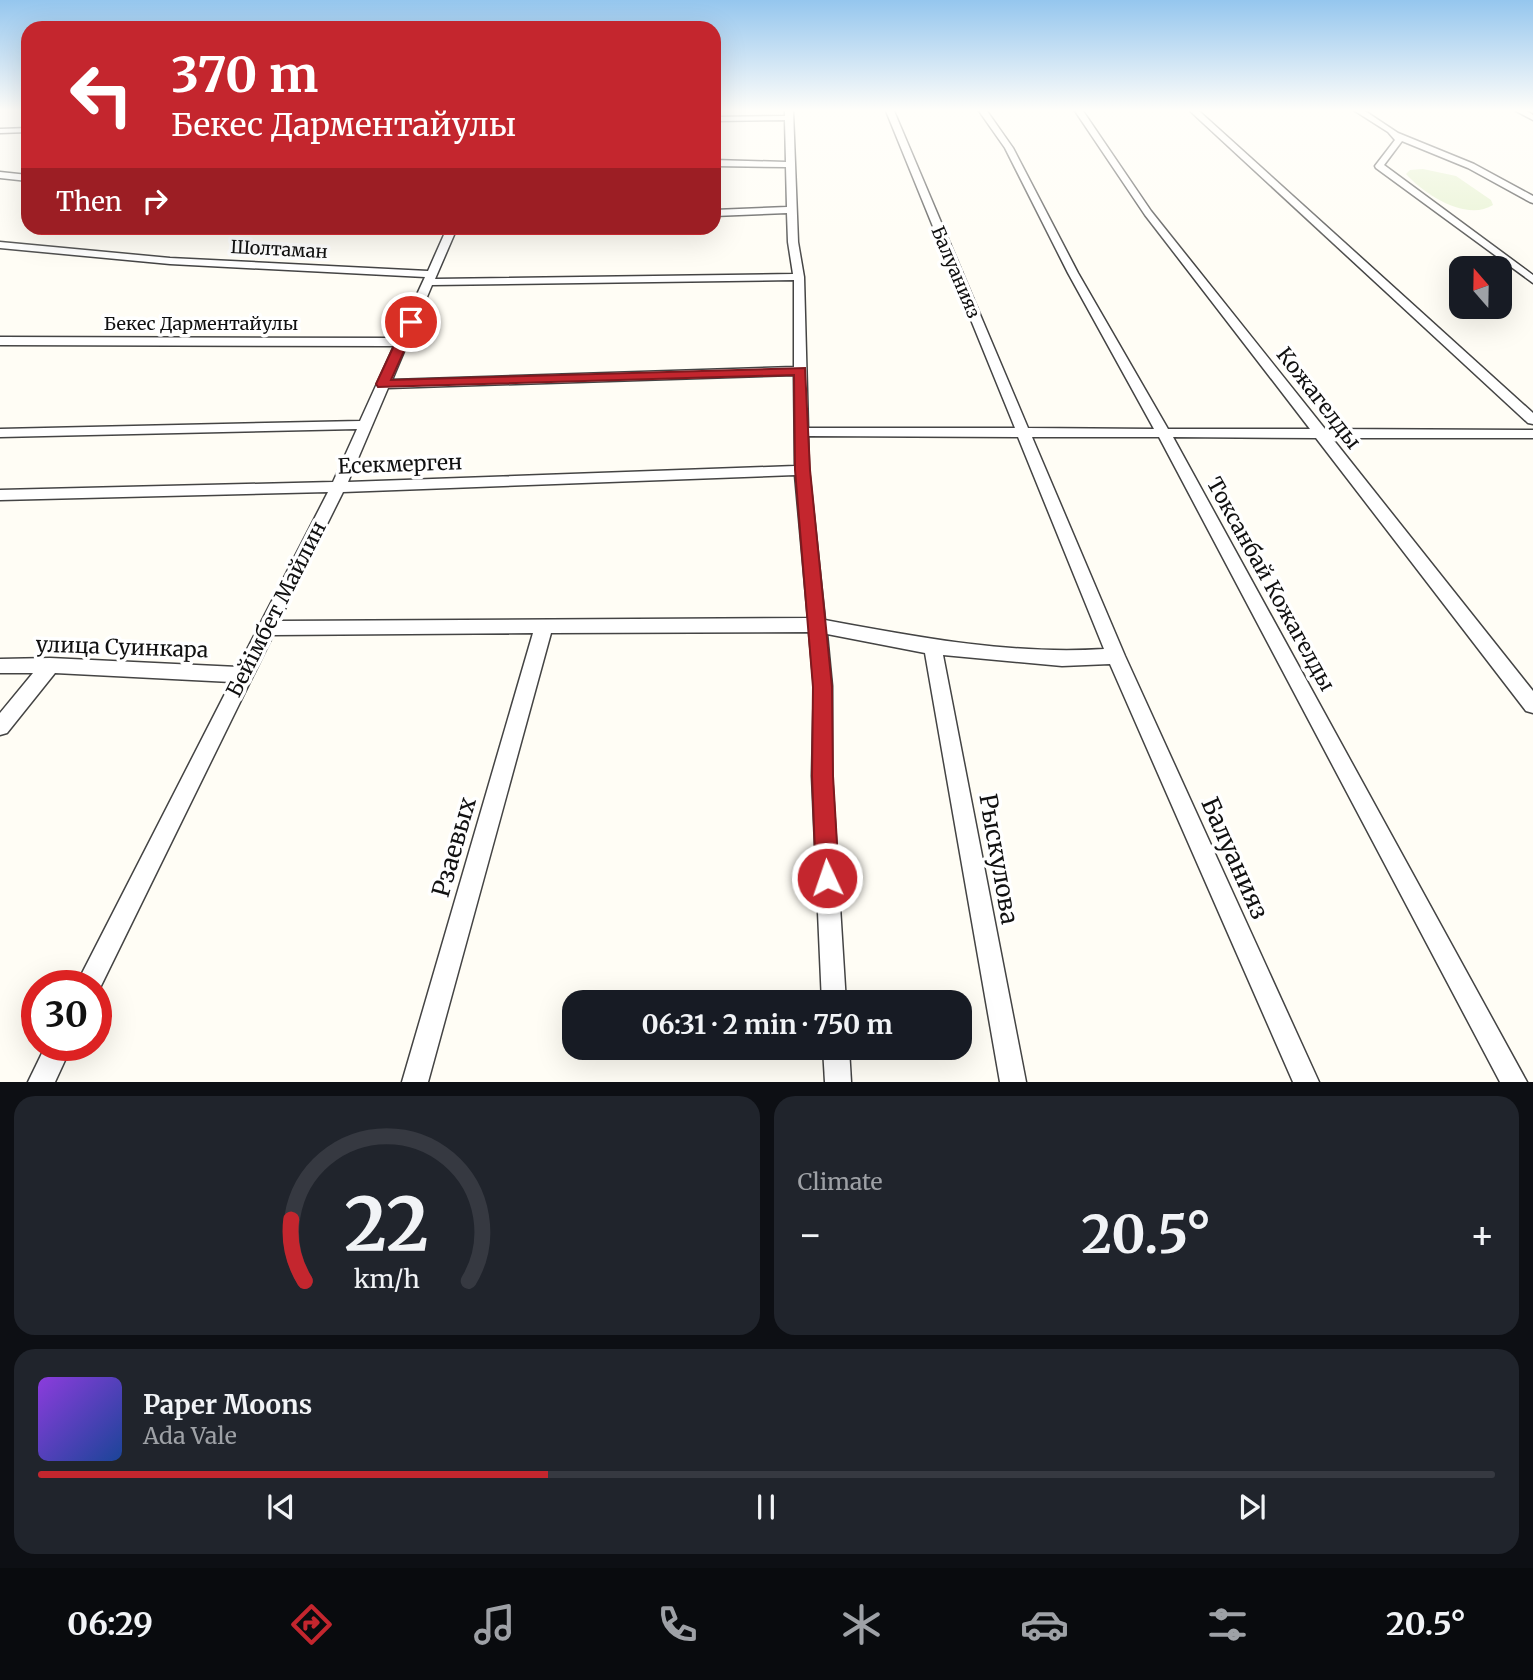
<!DOCTYPE html>
<html lang="en">
<head>
<meta charset="utf-8">
<style>
  body { margin:0; font-family:Merriweather,serif; background:#20242c; color:#f1f3f6; height:100vh; display:flex; flex-direction:column; font-size:26px; white-space:nowrap }
  * { box-sizing:border-box; margin:0 }
  p { font-size:23px; color:#9ea1a6 }
  .icon { flex:none; width:38px; height:38px; fill:none; stroke:currentColor; stroke-width:2; stroke-linecap:round; stroke-linejoin:round }
  .map { position:relative; height:1082px; overflow:hidden }
  .details { display:flex; flex-direction:column; gap:14px; padding:14px; background:#0d0f14; flex:1 }
  .details>* { flex:none }
  .guide { position:absolute; left:21px; top:21px; width:700px; height:214px; border-radius:21px; box-shadow:0 7px 28px #0002; background:#c4262e; color:#fff; overflow:hidden }
  .needle { width:46px; rotate:340deg }
  .tools { position:absolute; left:1449px; top:256px; display:grid; gap:14px }
  .tools a { display:grid; place-items:center; width:63px; height:63px; border-radius:14px; background:#171b24; box-shadow:0 7px 28px #0002; font-size:35px }
  .speed { position:absolute; left:21px; top:970px; display:flex; gap:14px; font-size:35px; font-weight:700; text-align:center }
  .speed>* { display:grid; place-content:center; width:91px; height:91px; border-radius:50%; background:#171b24; box-shadow:0 7px 28px #0002; line-height:1 }
  .speed .limit { border:10px solid #d22; background:#fff; color:#111 }
  .pin { position:absolute; display:grid; place-items:center; width:60px; height:60px; color:#fff; margin:-30px; border:4px solid #fff; border-radius:50%; box-shadow:0 2px 7px #0007 }
  .me { position:absolute; width:77px; margin:-38px; rotate:357deg; stroke-linejoin:round; filter:drop-shadow(0 0 5px #0008) }
  .turn { display:flex; align-items:center; gap:24px; height:147px; padding:0 35px; font-size:32px }
  .turn .icon { width:91px; height:91px; stroke-width:2.5 }
  .turn b { display:block; font-size:49px; line-height:60px }
  .then { display:flex; align-items:center; height:66px; padding:0 35px; background:#0003; gap:14px; font-size:26px }
  .big { font-size:52px; font-weight:700; line-height:1.1 }
  .details .card { flex:1; display:flex; flex-direction:column; justify-content:center; gap:10px; min-width:0; padding:0 24px; border-radius:21px; background:#20242c }
  .details .dial { align-items:center; gap:0 }
  .dial svg { height:182px; overflow:visible; fill:none; stroke:#363941; stroke-width:7; stroke-linecap:round; text-anchor:middle }
  .dial text { fill:#f1f3f6; stroke:none }
  .song { display:flex; align-items:center; gap:21px }
  .cover { width:84px; height:84px; border-radius:10px; background:linear-gradient(135deg,hsl(270 70% 55%),hsl(220 70% 35%)) }
  .played { height:7px; border-radius:4px; background:linear-gradient(90deg,#c4262e 35%,#363941 35%) }
  .keys { display:flex; justify-content:space-around; direction:ltr }
  .heat { display:flex; justify-content:space-between; align-items:center; font-size:38px; direction:ltr }
  .details .tiles { flex:1; display:grid; gap:14px; grid-template-columns:1fr 1fr }
  .card:last-child { grid-column:span 2 }
  .trip { position:absolute; left:562px; top:990px; width:410px; height:70px; border-radius:21px; background:#171b24; box-shadow:0 7px 28px #0002; font-weight:700; line-height:70px; text-align:center }
  .tab-bar { display:flex; height:112px; justify-content:space-around; align-items:center; background:#090b0e; color:#9ea1a6 }
  .tab-bar .icon { width:49px; height:49px }
  .tab-bar .on { color:#c4262e }
  .tab-bar b { font-size:32px; color:#f1f3f6 }
  .map>svg:first-child { display:block }
  .pitch { fill:#e6f2cf }
  .lines { fill:none; stroke-linecap:round; stroke-linejoin:round }
  .minor-casing { stroke:#444; stroke-width:3 }
  .minor { fill:#fff; fill-rule:evenodd }
  .route { fill:#c4262e; stroke:#7f191e; stroke-width:2 }
  .labels { text-anchor:middle; dominant-baseline:central; stroke-width:7; stroke-linejoin:round; paint-order:stroke }
  .far-street-label { font-size:18px; fill:#111; stroke:#fff }
  .street-label { font-size:21px; fill:#111; stroke:#fff }
  .near-street-label { font-size:24px; fill:#111; stroke:#fff }
</style>
</head>
<body>
<div class="map">
<svg width="1533" height="1082" viewBox="0 0 1533 1082">
  <rect width="100%" height="100%" fill="#fffdf5"/>
  <path class="pitch" d="M1423 169 1456 176 1491 200 1493 205C1466 222 1424 194 1406 174L1410 170Z"/>
  <g class="lines">
    <defs>
      <g id="minor">
        <path d="M785 111H793L798 242 804 277 808 428H1015L886 111H894L1028 428 1154 429 1068 273 1005 148 979 111H987L1013 148 1078 273 1168 429H1310L1145 215 1075 111H1083L1151 211 1325 429 1533 430V438H1332L1533 691V713L1526 711 1316 438 1173 437 1527 1082H1500L1159 437H1032L1125 656 1319 1082H1293L1110 664 1062 666 943 655 1026 1082H1000L925 653 827 634 832 686V776L846 1003H822L812 776 814 686 809 632 551 633 428 1082H402L533 633 273 635 97 994 96 985H76L231 682 55 673 7 733 0 735V713L33 673H0V659L50 658 238 667 328 492 0 500V490L333 482 357 429 0 437V429L360 421 394 346 0 345V337L397 338 425 277 170 264 0 248V242L170 258 428 271 447 228H457L435 279 793 274 788 242 787 213 714 216V210L787 207 786 167 714 166V160L786 162 785 120 714 121V117L785 116ZM794 280V367L392 380 432 285ZM794 375 795 466 348 482 388 388ZM808 436 1018 437 1104 649C1010 655 917 637 825 620L809 470ZM795 475 808 618 279 621 343 492Z"/>
        <polygon points="1190,111 1199,111 1533,413 1533,424 1528,423"/>
        <polygon points="1355,111 1365,111 1398,133 1474,164 1533,196 1533,203 1530,202 1468,168 1402,141 1384,165 1533,275 1533,283 1376,168 1375,166 1395,140 1388,132"/>
        <polygon points="1516,111 1527,111 1533,115 1533,120"/>
        <polygon points="28,128 28,132 0,133 0,129"/>
        <polygon points="0,172 28,175 28,181 0,178"/>
        <polygon points="46,1045 72,1045 55,1082 28,1082"/>
        <polygon points="823,1048 849,1048 851,1082 825,1082"/>
      </g>
    </defs>
    <use href="#minor" class="minor-casing"/>
    <use href="#minor" class="minor"/>
  </g>
  <linearGradient id="sky" x2="0" y2="1"><stop stop-color="#95c6ee"/><stop offset="0.42" stop-color="#fffefa"/><stop offset="1" stop-color="#fffefa" stop-opacity="0"/></linearGradient>
  <rect width="1533" height="263" fill="url(#sky)"/>
  <polygon class="route" points="411,318 417,322 391,380 805,368 810,470 832,687 833,776 839,878 835,886 827,889 820,886 816,878 812,776 813,687 795,470 794,375 378,387 376,384 405,322"/>
  <g class="labels">
    <g class="far-street-label">
      <text transform="translate(279 249) rotate(3)">Шолтаман</text>
      <text transform="translate(956 272) rotate(67)">Балуанияз</text>
      <text x="201" y="323">Бекес Дарментайулы</text>
    </g>
    <g class="street-label">
      <text transform="translate(1319 398) rotate(52)">Кожагелды</text>
      <text transform="translate(400 464) rotate(-2)">Eсекмерген</text>
      <text transform="translate(1271 584) rotate(61)">Токсанбай Кожагелды</text>
      <text transform="translate(276 609) rotate(-63)">Бейімбет Майлин</text>
      <text transform="translate(122 647) rotate(2)">улица Суинкара</text>
    </g>
    <g class="near-street-label">
      <text transform="translate(454 847) rotate(-74)">Рзаевых</text>
      <text transform="translate(1235 858) rotate(66)">Балуанияз</text>
      <text transform="translate(999 859) rotate(80)">Рыскулова</text>
    </g>
  </g>
</svg>
<div class="tools">
<a><svg class="needle" viewBox="-14 -14 28 28"><path d="M0-13l5 13h-10z" fill="#e53935"/><path d="M0 13l5-13h-10z" fill="#9ea1a6"/></svg></a>
</div>
<div class="speed"><div class="limit">30</div></div>
<div class="pin" style="left:411px;top:322px;background:#d93025"><svg class="icon" aria-label="arrive" viewBox="0 0 24 24"><path d="M6 21V4h12l-3 4 3 4H6"/></svg></div>
<svg class="me" style="left:827px;top:878px" viewBox="-20 -20 40 40"><circle r="17" fill="#c4262e" stroke="#fff" stroke-width="3"/><path d="M0-11L8 9 0 5-8 9z" fill="#fff"/></svg>
<div class="trip">06:31 · 2 min · 750 m</div>
<div class="guide">
<div class="turn"><svg class="icon" aria-label="left" viewBox="0 0 24 24"><path d="M17 20v-9H6M10 6l-5 5 5 5"/></svg><div><b>370 m</b>Бекес Дарментайулы</div></div>
<div class="then">Then<svg class="icon" aria-label="right" viewBox="0 0 24 24"><path d="M7 20v-9h11M14 6l5 5-5 5"/></svg></div>
</div>
</div>
<section class="details">
<div class="tiles">
<div class="card dial"><svg viewBox="0 0 100 80">
<path d="M14 69A42 42 0 1 1 86 69"/>
<path d="M14 69A42 42 0 0 1 8 42" stroke="#c4262e"/>
<text x="50" y="56" font-size="32" font-weight="700">22</text>
<text x="50" y="72" font-size="11">km/h</text>
</svg></div>
<div class="card"><p>Climate</p>
<div class="heat"><a>−</a><b class="big">20.5°</b><a>+</a></div>
</div>
<div class="card">
<div class="song"><i class="cover"></i><div><b>Paper Moons</b><p>Ada Vale</p></div></div>
<div class="played"></div>
<div class="keys"><svg class="icon" aria-label="previous" viewBox="0 0 24 24"><path d="M18 5L8 12l10 7zM5 5v14"/></svg><svg class="icon" aria-label="pause" viewBox="0 0 24 24"><path d="M8 5v14M16 5v14"/></svg><svg class="icon" aria-label="next" viewBox="0 0 24 24"><path d="M6 5l10 7-10 7zM19 5v14"/></svg></div>
</div>
</div>
</section>
<nav class="tab-bar">
<b>06:29</b>
<svg class="icon on" aria-label="directions" viewBox="0 0 24 24"><path d="M12 3l9 9-9 9-9-9zM9 14v-3h6M13 9l2 2-2 2"/></svg>
<svg class="icon" aria-label="music" viewBox="0 0 24 24"><path d="M9 18V5l10-2v13"/><circle cx="6" cy="18" r="3"/><circle cx="16" cy="16" r="3"/></svg>
<svg class="icon" aria-label="phone" viewBox="0 0 24 24"><path d="M5 4h4l2 5-3 2q2 4 5 5l2-3 5 2v4C11 20 4 13 5 4z"/></svg>
<svg class="icon" aria-label="climate" viewBox="0 0 24 24"><path d="M12 3v18M4 7l16 10M4 17L20 7"/></svg>
<svg class="icon" aria-label="car" viewBox="0 0 24 24"><path d="M5 17H2v-5l4-1 3-4h7l3 4 3 1v5h-3M9 17h6M6 11h13"/><circle cx="7" cy="17" r="2"/><circle cx="17" cy="17" r="2"/></svg>
<svg class="icon" aria-label="filters" viewBox="0 0 24 24"><path d="M4 7h16M4 17h16"/><circle cx="9" cy="7" r="2"/><circle cx="15" cy="17" r="2"/></svg>
<b>20.5°</b>
</nav>
</body>
</html>
